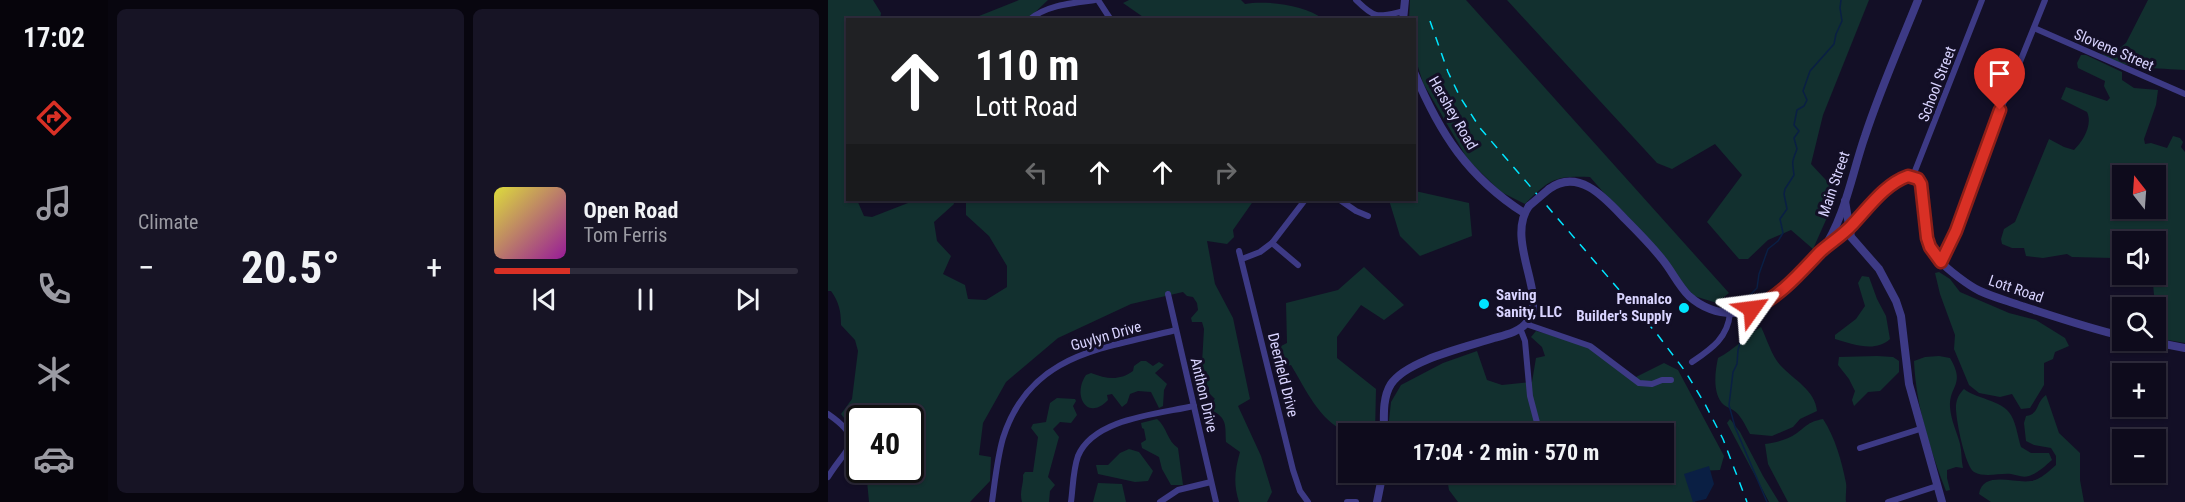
<!DOCTYPE html>
<html lang="en">
<head>
<meta charset="utf-8">
<style>
  body { margin:0; font-family:"Roboto Condensed",sans-serif; background:#171425; color:#f1f3f6; height:100vh; display:flex; flex-direction:column; font-size:22px; white-space:nowrap }
  * { box-sizing:border-box; margin:0 }
  p { font-size:20px; color:#9b9ba3 }
  .icon { flex:none; width:33px; height:33px; fill:none; stroke:currentColor; stroke-width:2; stroke-linecap:round; stroke-linejoin:round }
  .map { position:relative; flex:1; overflow:hidden }
  .side { display:flex; flex-direction:column; gap:9px; padding:9px; background:#08060f; width:720px }
  .side>* { flex:none }
  .hud { position:absolute; left:18px; top:18px; width:570px; height:183px; border-radius:0px; box-shadow:0 2px 4px #0004,0 0 0 2px #2e2b3b; background:#202124; color:#fff; overflow:hidden }
  .needle { width:39px; rotate:343deg }
  .buttons { position:absolute; left:1284px; top:165px; display:grid; gap:12px }
  .buttons a { display:grid; place-items:center; width:54px; height:54px; border-radius:0px; background:#0e0b1c; box-shadow:0 2px 4px #0004,0 0 0 2px #2e2b3b; font-size:30px }
  .speed { position:absolute; left:18px; top:405px; display:flex; gap:12px; font-size:30px; font-weight:700; text-align:center }
  .speed>* { display:grid; place-content:center; width:78px; height:78px; border-radius:50%; background:#0e0b1c; box-shadow:0 2px 4px #0004,0 0 0 2px #2e2b3b; line-height:1 }
  .speed .limit { border:3px solid #111; border-radius:9px; background:#fff; color:#111 }
  .pin { position:absolute; display:grid; place-items:center; width:51px; height:51px; color:#fff; margin:-62px -26px; border-radius:50% 50% 50% 0; rotate:-45deg; box-shadow:0 0 6px #0007 }
  .pin .icon { rotate:45deg }
  .me { position:absolute; width:66px; margin:-33px; rotate:59deg; stroke-linejoin:round; filter:drop-shadow(0 0 4px #0008) }
  .turn { display:flex; align-items:center; gap:21px; height:126px; padding:0 30px; font-size:27px }
  .turn .icon { width:78px; height:78px; stroke-width:2.5 }
  .turn b { display:block; font-size:42px; line-height:51px }
  .lanes { display:flex; align-items:center; height:57px; padding:0 30px; background:#0003; justify-content:center; gap:30px; direction:ltr }
  .lanes .off { opacity:.35 }
  .big { font-size:45px; font-weight:700; line-height:1.1 }
  .side .tile { flex:1; display:flex; flex-direction:column; justify-content:center; gap:9px; min-width:0; padding:0 21px; border-radius:9px; background:#171425 }
  .song { display:flex; align-items:center; gap:18px }
  .cover { width:72px; height:72px; border-radius:9px; background:linear-gradient(135deg,hsl(60 70% 55%),hsl(300 70% 35%)) }
  .played { height:6px; border-radius:3px; background:linear-gradient(90deg,#d93025 25%,#2e2b3b 25%) }
  .keys { display:flex; justify-content:space-around; direction:ltr }
  .heat { display:flex; justify-content:space-between; align-items:center; font-size:33px; direction:ltr }
  .side .tiles { flex:1; display:grid; gap:9px; grid-template-columns:repeat(2,1fr) }
  .trip { position:absolute; left:510px; top:423px; width:336px; height:60px; border-radius:0px; background:#0e0b1c; box-shadow:0 2px 4px #0004,0 0 0 2px #2e2b3b; font-weight:700; line-height:60px; text-align:center }
  main { display:flex; flex:1; min-height:0 }
  .tab-bar { display:flex; flex-direction:column; width:108px; justify-content:space-around; align-items:center; background:#06040b; color:#9b9ba3 }
  .tab-bar .icon { width:42px; height:42px }
  .tab-bar .selected { color:#d93025 }
  .tab-bar b { font-size:27px; color:#f1f3f6 }
  .map>svg:first-child { display:block }
  .green { fill:#12302f; fill-rule:evenodd }
  .water { fill:#0a1f44 }
  .lines { fill:none; stroke-linecap:round; stroke-linejoin:round }
  .stream { stroke:#0a1f44; stroke-width:1.5 }
  .minor { stroke:#3d3a85; stroke-width:6 }
  .tertiary { stroke:#3d3a85; stroke-width:8 }
  .rail { stroke:#00e5ff; stroke-width:1.5; stroke-dasharray:9 8; stroke-linecap:butt }
  .tertiary-bridge { stroke:#3d3a85; stroke-width:8 }
  .route-casing { stroke:#8d1f18; stroke-width:15 }
  .route { stroke:#d93025; stroke-width:10 }
  .poi-dot { fill:#00e5ff; stroke:#130f26; stroke-width:2 }
  .labels { text-anchor:middle; dominant-baseline:central; stroke-width:6; stroke-linejoin:round; paint-order:stroke }
  .street-label { font-size:15px; fill:#d9d4ff; stroke:#130f26 }
  .poi-label { font-size:15px; font-weight:bold; fill:#d9d4ff; stroke:#130f26; text-anchor:start }
</style>
</head>
<body>
<main>
<nav class="tab-bar">
<b>17:02</b>
<svg class="icon selected" aria-label="directions" viewBox="0 0 24 24"><path d="M12 3l9 9-9 9-9-9zM9 14v-3h6M13 9l2 2-2 2"/></svg>
<svg class="icon" aria-label="music" viewBox="0 0 24 24"><path d="M9 18V5l10-2v13"/><circle cx="6" cy="18" r="3"/><circle cx="16" cy="16" r="3"/></svg>
<svg class="icon" aria-label="phone" viewBox="0 0 24 24"><path d="M5 4h4l2 5-3 2q2 4 5 5l2-3 5 2v4C11 20 4 13 5 4z"/></svg>
<svg class="icon" aria-label="climate" viewBox="0 0 24 24"><path d="M12 3v18M4 7l16 10M4 17L20 7"/></svg>
<svg class="icon" aria-label="car" viewBox="0 0 24 24"><path d="M5 17H2v-5l4-1 3-4h7l3 4 3 1v5h-3M9 17h6M6 11h13"/><circle cx="7" cy="17" r="2"/><circle cx="17" cy="17" r="2"/></svg>
</nav>
<section class="side">
<div class="tiles">
<div class="tile"><p>Climate</p>
<div class="heat"><a>−</a><b class="big">20.5°</b><a>+</a></div>
</div>
<div class="tile">
<div class="song"><i class="cover"></i><div><b>Open Road</b><p>Tom Ferris</p></div></div>
<div class="played"></div>
<div class="keys"><svg class="icon" aria-label="previous" viewBox="0 0 24 24"><path d="M18 5L8 12l10 7zM5 5v14"/></svg><svg class="icon" aria-label="pause" viewBox="0 0 24 24"><path d="M8 5v14M16 5v14"/></svg><svg class="icon" aria-label="next" viewBox="0 0 24 24"><path d="M6 5l10 7-10 7zM19 5v14"/></svg></div>
</div>
</div>
</section>
<div class="map">
<svg width="1357" height="502" viewBox="0 0 1357 502">
  <rect width="100%" height="100%" fill="#130f26"/>
  <g class="green">
    <path d="M0 0H45L53 13 52 19 20 20V200H29L36 216 44 217 80 203 83 200H125L126 204 106 222 109 241 123 256 115 274 137 285 140 299 158 300 179 287V266L161 236 138 215V200H426L405 230 406 237 399 244 379 241 387 284 405 318 422 399 410 406 433 456 444 492 439 502H411C405 483 407 470 412 452L398 442C397 426 400 418 383 410L374 414 372 406 383 402 387 399 381 393V388L373 380 376 329 374 322H364L363 318 370 310 369 303 365 297 359 296 355 292 303 304 230 338 178 382 155 423 151 455 163 457 162 481 142 502H41L38 470H82V418H32L31 429 20 423 13 414 24 399 30 351 27 340 13 325C13 311 11 302 3 291H0Z"/>
    <polygon points="191,0 220,0 200,19 141,20"/>
    <path d="M301 0H413L417 4C437 0 478 5 495 19H318L295 3Z"/>
    <path d="M582 0H638L901 293 889 303 866 296 762 177C726 176 722 179 697 204L673 192 640 160 595 83 587 57 586 20H581Z"/>
    <polygon points="679,0 1041,0 995,115 983,164 1010,193 985,249 963,230 940,240 920,259 911,259 879,222 914,175 887,144 844,169 829,163"/>
    <path d="M1320 0H1357V70C1336 68 1283 70 1271 50L1278 48 1288 51 1298 43Z"/>
    <path d="M1253 55H1258L1294 72V80L1306 88 1330 90 1328 105 1316 139 1317 144 1323 143 1339 148 1345 136 1352 138 1355 142 1353 147 1357 152V343L1328 338V319L1331 316C1326 303 1325 288 1325 275L1328 274V242H1294V253L1285 258 1244 257 1239 254 1215 258 1198 256 1196 248H1184L1174 244 1173 239 1176 229 1187 222 1221 139 1236 147 1246 150C1255 141 1265 125 1259 112L1233 99 1238 87 1273 99 1279 101 1282 98 1276 86 1277 81 1250 68 1249 63ZM1294 176H1328V208H1294Z"/>
    <polygon points="587,191 641,203 644,236 592,256 572,236 561,200 586,200"/>
    <path d="M536 267 576 305 556 320 533 305 509 337V358L548 389 547 433C538 434 527 435 519 432 492 422 477 388 463 365L450 368 445 350 459 343 458 303 510 290Z"/>
    <polygon points="1111,272 1122,279 1132,292 1181,313 1208,320 1237,338 1241,346 1227,352 1225,359 1216,363 1216,385 1202,408 1193,409 1184,394 1172,397 1151,393 1141,385 1126,349 1127,335 1112,294 1107,273"/>
    <path d="M1034 276 1041 277 1049 299 1058 316 1062 339C1047 353 1025 344 1007 339V335L1028 319 1037 306 1030 283Z"/>
    <path d="M933 327C939 339 944 357 953 366 966 380 987 390 989 411L972 419 965 427 944 436 922 434C917 425 913 415 905 410 902 408 898 407 896 405 884 394 887 372 890 358 906 350 918 336 933 327Z"/>
    <polygon points="708,331 768,347 804,379 836,363 850,370 896,456 892,470 872,471 867,502 630,502 621,490 618,473 836,472 836,434 561,434 560,430 563,402 573,385 615,363 649,351 659,380 674,385 704,382 708,358 717,356 714,347 703,337"/>
    <polygon points="1049,356 1065,357 1071,361 1071,372 1052,391 1040,392 1026,406 1024,400 1027,391 1021,379 1010,365 1011,357"/>
    <path d="M1111 356 1122 358C1138 385 1121 385 1122 407 1123 421 1129 432 1132 444 1134 452 1133 460 1135 468L1128 467 1119 470V478L1122 490 1118 491C1102 449 1088 406 1086 361L1097 357Z"/>
    <path d="M313 361H318L325 366 331 362 336 365 327 373 339 384 336 390 335 406 331 408 323 392 310 391 302 394 299 403 294 407 284 394 279 395 280 400C259 422 244 395 258 375L263 373C279 379 291 381 305 371L306 366Z"/>
    <path d="M1136 389C1150 400 1178 400 1185 419 1189 428 1190 438 1193 447L1203 453H1221L1224 460C1217 466 1210 473 1201 476 1194 478 1189 475 1183 474 1171 473 1157 478 1146 472 1137 466 1127 417 1128 405 1129 398 1131 394 1136 389Z"/>
    <path d="M1218 395 1231 433 1252 453V480L1256 502H1163L1151 494C1155 470 1187 484 1203 481 1212 480 1221 471 1228 465V456L1223 448 1206 445 1198 441 1196 423 1198 416C1212 414 1207 403 1218 395Z"/>
    <path d="M229 398 247 399 248 401 245 406 249 415 243 423 232 422 225 429 231 437 220 477 227 485 222 491 221 502H194C191 491 196 484 195 475L197 472H205L210 437 203 428 205 424 218 422 222 403Z"/>
    <path d="M329 419C339 427 339 441 350 448L355 485H343L334 469 331 457 314 448 313 443 318 440 316 429 314 428 313 423Z"/>
    <polygon points="902,419 912,432 935,476 951,502 941,502 899,423"/>
    <path d="M995 419C1007 437 1014 462 1018 483 1019 489 1017 496 1018 502H960L940 464 937 444C949 442 959 440 969 433 980 425 980 422 995 419Z"/>
    <polygon points="301,449 311,452 325,471 320,481 307,482 270,474 268,465 280,465 292,453"/>
    <polygon points="270,483 294,484 298,502 265,502"/>
  </g>
  <polygon class="water" points="881,466 886,484 878,499 865,502 856,474"/>
  <g class="lines">
    <g class="stream">
      <path d="M920 302 922 295 929 288 931 274 940 249 950 241 955 233 952 219 959 209 956 194 957 189 966 175C964 160 964 162 969 149L966 138 971 131 966 125 969 110 976 106 979 100 975 91 982 71 1006 44 1008 34 1014 21 1012 8 1013 0"/>
      <polyline points="919,320 910,350 909,364 905,372 901,405 907,427 939,502"/>
    </g>
    <g class="minor">
      <polyline points="270,0 283,20"/>
      <path d="M528 0C548 20 550 17 576 11"/>
      <path d="M201 20C218 5 245 3 267 0"/>
      <polyline points="1206,28 1357,94"/>
      <polyline points="1085,176 1154,0"/>
      <polyline points="512,200 528,211 540,216"/>
      <polyline points="444,243 470,265"/>
      <polyline points="411,251 465,470 472,491 480,502"/>
      <polyline points="414,259 432,252 444,243 477,200"/>
      <polyline points="1113,262 1128,231 1164,131 1217,0"/>
      <polyline points="340,294 388,502"/>
      <polyline points="698,324 762,346 811,383 824,384 834,380 843,380"/>
      <polyline points="692,328 697,341 702,396 712,434"/>
      <path d="M864 362C883 349 900 338 902 313"/>
      <path d="M0 414C39 441 19 446 0 477"/>
      <polyline points="1032,448 1092,429"/>
      <polyline points="723,472 723,476"/>
      <path d="M164 502C167 481 169 459 175 438 202 353 274 349 348 330"/>
      <path d="M243 502C245 487 245 470 250 456 266 418 331 414 366 406"/>
      <polyline points="332,502 350,490 383,482"/>
      <polyline points="519,502 528,502"/>
      <polyline points="1060,502 1109,486"/>
    </g>
    <g class="tertiary">
      <polyline points="575,20 577,0"/>
      <path d="M586 72C612 134 640 177 696 213"/>
      <path d="M721 189C751 167 778 199 797 219 810 232 823 245 834 259 844 271 850 285 861 296 873 307 890 314 907 313 936 312 977 274 994 251 1017 218 1024 173 1037 136 1052 90 1072 45 1090 0"/>
      <polyline points="1017,201 1023,237 1051,269 1068,301 1073,316 1081,384 1114,502"/>
      <path d="M997 249C1016 235 1064 176 1082 176 1099 176 1095 224 1099 237 1101 246 1106 254 1112 261 1119 269 1141 286 1152 291 1165 297 1180 301 1194 306 1228 317 1260 328 1294 336"/>
      <polyline points="1316,340 1357,348"/>
      <path d="M556 434C556 418 554 398 563 384 579 360 639 347 666 338 677 335 692 332 699 322 704 315 706 305 705 296 702 269 683 231 701 206"/>
      <polyline points="549,502 555,472"/>
    </g>
    <polyline class="rail" points="602,21 620,72 632,97 652,128 829,334 857,371 877,404 895,439 919,502"/>
    <polyline class="tertiary-bridge" points="701,206 721,189"/>
  </g>
  <g class="lines">
    <defs>
      <path id="route" d="M924 309C952 297 972 273 992 252 1002 243 1015 235 1024 225 1041 207 1057 184 1080 176L1090 179 1093 184 1099 238 1102 247 1113 262 1128 231 1172 110"/>
    </defs>
    <use href="#route" class="route-casing"/>
    <use href="#route" class="route"/>
  </g>
  <g class="poi-dot">
    <circle cx="656" cy="304" r="6"/>
    <circle cx="856" cy="308" r="6"/>
  </g>
  <g class="labels">
    <g class="street-label">
      <text transform="translate(1286 50) rotate(23)">Slovene Street</text>
      <text transform="translate(1109 84) rotate(-69)">School Street</text>
      <text transform="translate(625 113) rotate(60)">Hershey Road</text>
      <text transform="translate(1006 184) rotate(-71)">Main Street</text>
      <text transform="translate(1188 289) rotate(19)">Lott Road</text>
      <text transform="translate(278 336) rotate(-16)">Guylyn Drive</text>
      <text transform="translate(455 375) rotate(76)">Deerfield Drive</text>
      <text transform="translate(376 395) rotate(77)">Anthon Drive</text>
    </g>
    <g class="poi-label">
      <text x="668" y="295">Saving<tspan x="668" dy="17">Sanity, LLC</tspan></text>
      <text x="844" y="299" text-anchor="end">Pennalco<tspan x="844" dy="17">Builder's Supply</tspan></text>
    </g>
  </g>
</svg>
<div class="buttons">
<a><svg class="needle" viewBox="-14 -14 28 28"><path d="M0-13l5 13h-10z" fill="#e53935"/><path d="M0 13l5-13h-10z" fill="#9b9ba3"/></svg></a>
<a><svg class="icon" aria-label="sound" viewBox="0 0 24 24"><path d="M4 9h4l5-4v14l-5-4H4zM17 9q2 3 0 6"/></svg></a>
<a><svg class="icon" aria-label="search" viewBox="0 0 24 24"><circle cx="10" cy="10" r="6"/><path d="M15 15l6 6"/></svg></a>
<a>+</a>
<a>−</a>
</div>
<div class="speed"><div class="limit">40</div></div>
<div class="pin" style="left:1172px;top:110px;background:#d93025"><svg class="icon" aria-label="arrive" viewBox="0 0 24 24"><path d="M6 21V4h12l-3 4 3 4H6"/></svg></div>
<svg class="me" style="left:924px;top:309px" viewBox="-20 -20 40 40"><path d="M0-17L14 15 0 8-14 15z" fill="#d93025" stroke="#fff" stroke-width="4"/></svg>
<div class="trip">17:04 · 2 min · 570 m</div>
<div class="hud">
<div class="turn"><svg class="icon" aria-label="ahead" viewBox="0 0 24 24"><path d="M12 20V5M6 11l6-6 6 6"/></svg><div><b>110 m</b>Lott Road</div></div>
<div class="lanes"><svg class="icon off" aria-label="left" viewBox="0 0 24 24"><path d="M17 20v-9H6M10 6l-5 5 5 5"/></svg><svg class="icon" aria-label="ahead" viewBox="0 0 24 24"><path d="M12 20V5M6 11l6-6 6 6"/></svg><svg class="icon" aria-label="ahead" viewBox="0 0 24 24"><path d="M12 20V5M6 11l6-6 6 6"/></svg><svg class="icon off" aria-label="right" viewBox="0 0 24 24"><path d="M7 20v-9h11M14 6l5 5-5 5"/></svg></div>
</div>
</div>
</main>
</body>
</html>
